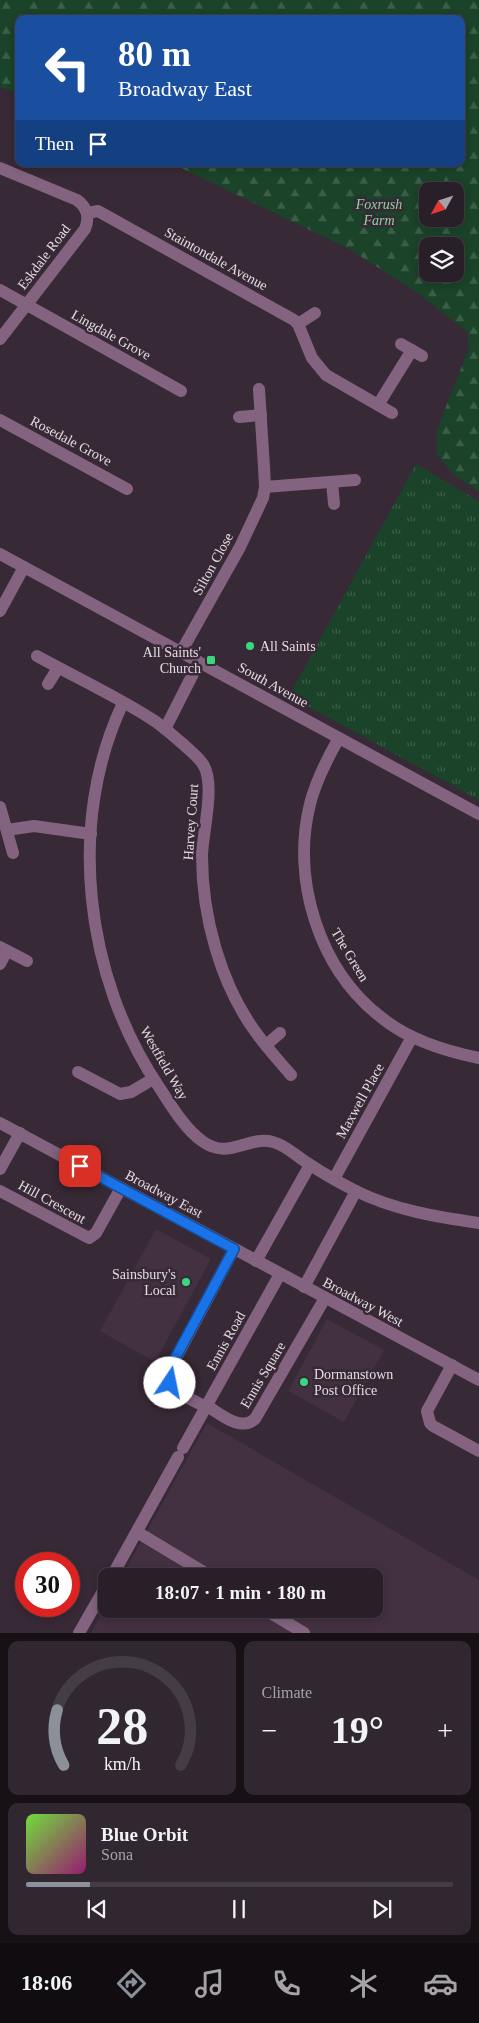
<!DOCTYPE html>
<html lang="en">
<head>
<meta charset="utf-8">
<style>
  body { margin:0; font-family:Georgia,serif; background:#312730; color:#f1f3f6; height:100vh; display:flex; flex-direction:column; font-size:19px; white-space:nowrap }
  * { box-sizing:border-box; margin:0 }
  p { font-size:16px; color:#a5a2a8 }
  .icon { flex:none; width:28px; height:28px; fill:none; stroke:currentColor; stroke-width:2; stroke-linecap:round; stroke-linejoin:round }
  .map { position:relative; height:1633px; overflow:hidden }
  .details { display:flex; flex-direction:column; gap:8px; padding:8px; background:#171116; flex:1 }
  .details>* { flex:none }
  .guide { position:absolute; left:15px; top:15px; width:450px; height:152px; border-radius:10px; box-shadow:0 2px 8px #0003,0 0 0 1px #453d45; background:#1a4fa0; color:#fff; overflow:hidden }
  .needle { width:32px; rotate:230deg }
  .buttons { position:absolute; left:419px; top:182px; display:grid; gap:10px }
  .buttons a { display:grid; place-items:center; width:45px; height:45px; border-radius:10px; background:#291f28; box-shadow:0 2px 8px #0003,0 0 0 1px #453d45; font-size:25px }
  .speed { position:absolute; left:15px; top:1552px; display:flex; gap:10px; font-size:25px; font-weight:700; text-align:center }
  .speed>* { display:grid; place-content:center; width:65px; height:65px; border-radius:50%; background:#291f28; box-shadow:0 2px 8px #0003,0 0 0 1px #453d45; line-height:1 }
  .speed .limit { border:8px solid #d22; background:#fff; color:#111 }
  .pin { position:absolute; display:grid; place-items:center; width:42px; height:42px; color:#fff; margin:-21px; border-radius:10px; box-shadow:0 2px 8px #0006 }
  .me { position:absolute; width:55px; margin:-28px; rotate:11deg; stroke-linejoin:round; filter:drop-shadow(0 0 4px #0008) }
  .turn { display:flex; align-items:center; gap:18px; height:105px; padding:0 20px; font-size:22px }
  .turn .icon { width:65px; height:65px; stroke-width:2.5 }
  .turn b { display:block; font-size:35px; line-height:42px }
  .then { display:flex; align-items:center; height:48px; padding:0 20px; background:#0003; gap:10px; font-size:19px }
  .big { font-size:38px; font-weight:700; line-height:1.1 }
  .details .tile { flex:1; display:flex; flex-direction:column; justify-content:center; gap:8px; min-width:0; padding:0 18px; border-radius:10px; background:#312730 }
  .details .dial { align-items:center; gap:0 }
  .dial svg { height:130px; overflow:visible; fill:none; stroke:#453d45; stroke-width:7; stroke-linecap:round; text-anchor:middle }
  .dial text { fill:#f1f3f6; stroke:none }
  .song { display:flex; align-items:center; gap:15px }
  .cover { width:60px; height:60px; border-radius:8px; background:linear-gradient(135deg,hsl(100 70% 55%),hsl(320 70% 35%)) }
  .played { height:5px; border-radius:2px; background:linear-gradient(90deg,#8c9099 15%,#453d45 15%) }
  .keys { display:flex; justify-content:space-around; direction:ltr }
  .heat { display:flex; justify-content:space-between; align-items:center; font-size:28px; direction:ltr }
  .details .tiles { flex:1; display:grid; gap:8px; grid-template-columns:1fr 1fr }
  .tile:last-child { grid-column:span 2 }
  .trip { position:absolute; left:98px; top:1568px; width:285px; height:50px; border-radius:10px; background:#291f28; box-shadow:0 2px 8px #0003,0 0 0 1px #453d45; font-weight:700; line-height:50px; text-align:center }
  .tab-bar { display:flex; height:80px; justify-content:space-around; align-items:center; background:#100c10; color:#a5a2a8 }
  .tab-bar .icon { width:35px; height:35px }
  .tab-bar .selected { color:#8c9099 }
  .tab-bar b { font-size:22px; color:#f1f3f6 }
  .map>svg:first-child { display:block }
  .built { fill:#433040 }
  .forest { fill:url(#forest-firs); fill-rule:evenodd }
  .park { fill:url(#park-tufts) }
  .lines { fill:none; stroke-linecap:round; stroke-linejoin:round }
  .minor { stroke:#83637f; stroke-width:12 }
  .route-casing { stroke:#114b97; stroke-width:12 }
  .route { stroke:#1a73e8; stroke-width:9 }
  .poi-dot { fill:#3bd77f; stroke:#372935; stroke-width:2 }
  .labels { text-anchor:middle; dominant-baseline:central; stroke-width:5; stroke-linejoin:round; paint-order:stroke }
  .park-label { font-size:14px; font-style:italic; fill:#8dd3a2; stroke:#372935 }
  .street-label { font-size:14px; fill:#e6dce4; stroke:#372935 }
  .poi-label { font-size:14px; fill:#e6dce4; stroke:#372935; text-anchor:start }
</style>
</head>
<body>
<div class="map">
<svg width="479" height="1633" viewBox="0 0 479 1633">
  <defs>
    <pattern id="forest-firs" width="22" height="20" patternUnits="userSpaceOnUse" patternTransform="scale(1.25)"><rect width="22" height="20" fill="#1a4329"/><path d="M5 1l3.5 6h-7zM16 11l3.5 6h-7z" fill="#3b5e48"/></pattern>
    <pattern id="park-tufts" width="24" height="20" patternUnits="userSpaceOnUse" patternTransform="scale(1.25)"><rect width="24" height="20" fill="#1a4329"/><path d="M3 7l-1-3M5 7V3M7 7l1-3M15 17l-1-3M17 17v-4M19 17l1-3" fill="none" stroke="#3b5e48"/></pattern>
  </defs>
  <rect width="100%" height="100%" fill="#372935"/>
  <g class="built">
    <polygon points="156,1229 211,1259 155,1362 100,1331"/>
    <polygon points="327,1319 384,1350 344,1422 288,1391"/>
    <polygon points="207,1423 479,1580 479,1633 91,1633 106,1605 106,1609 374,1609 374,1576 122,1576"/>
  </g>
  <path class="forest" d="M0 0H479V492L454 475 437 455V429L469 348 467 332 418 293 349 249 173 164H461V19H19V94L0 87ZM428 191H455V219H428ZM428 246H455V274H428Z"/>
  <polygon class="park" points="416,464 479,501 479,800 289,696"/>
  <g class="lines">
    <g class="minor">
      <path d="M0 168 77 200C87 207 90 217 85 229L0 339"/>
      <polyline points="87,213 98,211 294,320 298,324 312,358 326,375 392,413"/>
      <polyline points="0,290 181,391"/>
      <polyline points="298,324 315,313"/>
      <polyline points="401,344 422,356"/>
      <polyline points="378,405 412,350"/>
      <polyline points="239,417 261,415"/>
      <polyline points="0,420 127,489"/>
      <polyline points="332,482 334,504"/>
      <polyline points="265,487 355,480"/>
      <polyline points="0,554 479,814"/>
      <polyline points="0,611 24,567"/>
      <polyline points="181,652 240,547 263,498 265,487 264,467 259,389"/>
      <path d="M37 656C75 677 114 695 150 718 162 725 172 735 183 744 190 751 199 757 204 766 215 786 203 831 202 855 202 916 220 984 257 1034 267 1048 279 1061 291 1075"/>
      <polyline points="48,684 58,668"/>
      <path d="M123 703C66 823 85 978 159 1087 171 1105 184 1128 202 1141 229 1161 248 1135 273 1142 286 1145 297 1157 309 1164 324 1174 340 1183 356 1191 394 1210 437 1217 479 1223"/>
      <polyline points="165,729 199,662"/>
      <path d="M339 738C327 759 316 780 310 804 291 880 319 970 382 1018 409 1040 445 1051 479 1058"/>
      <polyline points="0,807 13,853"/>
      <polyline points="7,830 34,826 91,834"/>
      <polyline points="0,947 27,961"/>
      <polyline points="0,964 7,951"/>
      <polyline points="266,1045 280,1033"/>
      <polyline points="78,1072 120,1094 131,1092 153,1079"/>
      <polyline points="0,1123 479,1380"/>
      <polyline points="0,1169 20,1133"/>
      <polyline points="334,1179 412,1037"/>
      <polyline points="0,1191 89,1238 96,1233 121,1188"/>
      <polyline points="256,1261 310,1165"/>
      <polyline points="304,1287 356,1191"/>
      <polyline points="452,1365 427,1411 430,1423 433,1426 479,1451"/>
      <path d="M207 1406C221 1414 240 1432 255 1419L325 1298"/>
      <path d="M206 1407C191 1399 167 1391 169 1371L234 1249"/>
      <polyline points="183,1448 280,1274"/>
      <polyline points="137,1532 210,1576"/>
      <polyline points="112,1576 178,1457"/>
      <polyline points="264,1609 304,1633"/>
      <polyline points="79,1633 106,1586"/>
    </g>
  </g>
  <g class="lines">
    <defs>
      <polyline id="route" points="80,1166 234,1249 172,1364 169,1375 170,1383"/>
    </defs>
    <use href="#route" class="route-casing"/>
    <use href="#route" class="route"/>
  </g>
  <g class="poi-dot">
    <circle cx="250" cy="646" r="5"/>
    <rect x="206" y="655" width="10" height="10" rx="2.5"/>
    <circle cx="186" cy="1282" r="5"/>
    <circle cx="304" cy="1382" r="5"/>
  </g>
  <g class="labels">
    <g class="park-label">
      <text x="379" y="204">Foxrush<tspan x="379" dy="16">Farm</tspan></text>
    </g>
    <g class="street-label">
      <text transform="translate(44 257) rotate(-53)">Eskdale Road</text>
      <text transform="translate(216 259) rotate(29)">Staintondale Avenue</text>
      <text transform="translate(111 335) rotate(29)">Lingdale Grove</text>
      <text transform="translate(71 441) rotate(28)">Rosedale Grove</text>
      <text transform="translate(213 564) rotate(-61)">Silton Close</text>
      <text transform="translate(273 685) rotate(29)">South Avenue</text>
      <text transform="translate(191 822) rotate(-86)">Harvey Court</text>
      <text transform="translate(350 955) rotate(59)">The Green</text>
      <text transform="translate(164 1063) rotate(60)">Westfield Way</text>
      <text transform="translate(360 1101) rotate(-61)">Maxwell Place</text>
      <text transform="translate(164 1194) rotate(28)">Broadway East</text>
      <text transform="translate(52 1202) rotate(29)">Hill Crescent</text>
      <text transform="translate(363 1302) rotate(28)">Broadway West</text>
      <text transform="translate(226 1341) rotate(-61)">Ennis Road</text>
      <text transform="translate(263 1375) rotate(-59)">Ennis Square</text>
    </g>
    <g class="poi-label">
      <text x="260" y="646">All Saints</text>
      <text x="201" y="652" text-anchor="end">All Saints'<tspan x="201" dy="16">Church</tspan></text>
      <text x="176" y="1274" text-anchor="end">Sainsbury's<tspan x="176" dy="16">Local</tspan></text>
      <text x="314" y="1374">Dormanstown<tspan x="314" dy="16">Post Office</tspan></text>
    </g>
  </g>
</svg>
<div class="buttons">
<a><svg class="needle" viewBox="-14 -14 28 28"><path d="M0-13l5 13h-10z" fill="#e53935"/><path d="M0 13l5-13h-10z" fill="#a5a2a8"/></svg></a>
<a><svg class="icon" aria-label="layers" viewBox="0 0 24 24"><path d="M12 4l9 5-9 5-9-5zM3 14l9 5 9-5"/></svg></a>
</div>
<div class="speed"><div class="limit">30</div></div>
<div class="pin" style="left:80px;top:1166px;background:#d93025"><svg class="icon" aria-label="arrive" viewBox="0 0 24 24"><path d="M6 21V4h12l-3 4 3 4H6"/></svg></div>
<svg class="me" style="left:170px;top:1383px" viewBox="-20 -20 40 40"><circle r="19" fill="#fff"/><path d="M0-13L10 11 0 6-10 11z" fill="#1a73e8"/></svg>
<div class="trip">18:07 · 1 min · 180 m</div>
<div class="guide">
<div class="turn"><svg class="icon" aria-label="left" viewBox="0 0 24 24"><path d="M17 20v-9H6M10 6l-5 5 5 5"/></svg><div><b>80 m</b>Broadway East</div></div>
<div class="then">Then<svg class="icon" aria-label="arrive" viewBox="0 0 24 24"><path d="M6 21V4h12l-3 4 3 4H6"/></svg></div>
</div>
</div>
<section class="details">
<div class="tiles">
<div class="tile dial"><svg viewBox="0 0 100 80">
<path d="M14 69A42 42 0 1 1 86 69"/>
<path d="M14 69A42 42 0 0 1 10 35" stroke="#8c9099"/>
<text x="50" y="56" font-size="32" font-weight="700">28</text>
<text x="50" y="72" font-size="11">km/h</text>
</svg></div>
<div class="tile"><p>Climate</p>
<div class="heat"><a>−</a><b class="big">19°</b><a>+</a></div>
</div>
<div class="tile">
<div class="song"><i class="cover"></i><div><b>Blue Orbit</b><p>Sona</p></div></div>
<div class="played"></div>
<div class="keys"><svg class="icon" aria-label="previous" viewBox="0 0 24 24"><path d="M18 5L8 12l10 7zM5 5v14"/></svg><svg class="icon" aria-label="pause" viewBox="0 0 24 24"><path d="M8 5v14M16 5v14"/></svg><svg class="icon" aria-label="next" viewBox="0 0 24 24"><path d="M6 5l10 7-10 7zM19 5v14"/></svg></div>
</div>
</div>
</section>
<nav class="tab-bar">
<b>18:06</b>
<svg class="icon selected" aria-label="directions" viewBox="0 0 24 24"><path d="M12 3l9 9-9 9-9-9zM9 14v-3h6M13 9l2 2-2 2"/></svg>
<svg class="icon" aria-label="music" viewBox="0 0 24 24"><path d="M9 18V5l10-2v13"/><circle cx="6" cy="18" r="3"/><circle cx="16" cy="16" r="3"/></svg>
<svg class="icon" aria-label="phone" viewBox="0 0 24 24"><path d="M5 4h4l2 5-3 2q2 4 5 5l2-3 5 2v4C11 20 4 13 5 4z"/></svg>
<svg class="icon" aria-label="climate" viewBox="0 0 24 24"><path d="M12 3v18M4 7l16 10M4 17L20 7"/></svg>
<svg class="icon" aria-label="car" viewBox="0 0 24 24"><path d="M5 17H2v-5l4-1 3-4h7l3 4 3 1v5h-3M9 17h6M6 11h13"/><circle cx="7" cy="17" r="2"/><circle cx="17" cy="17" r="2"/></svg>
</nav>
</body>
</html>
